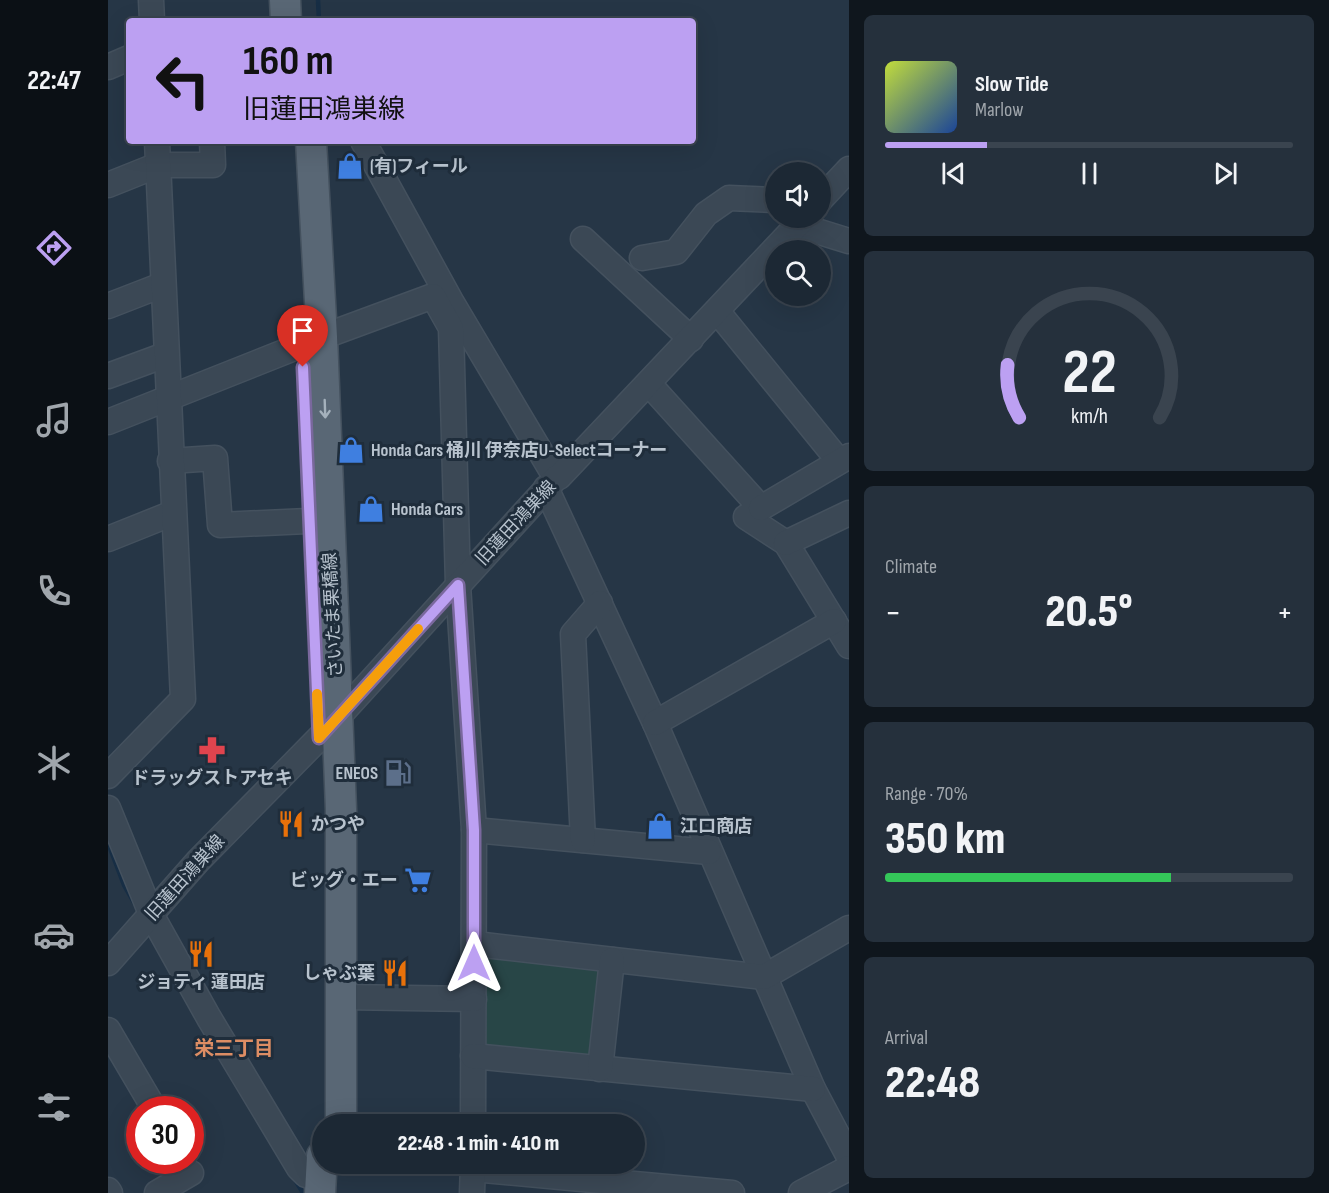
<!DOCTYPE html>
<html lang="en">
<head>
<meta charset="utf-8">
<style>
  body { margin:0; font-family:"Sofia Sans Condensed","Noto Sans JP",sans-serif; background:#25303c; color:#f1f3f6; height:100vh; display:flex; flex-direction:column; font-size:22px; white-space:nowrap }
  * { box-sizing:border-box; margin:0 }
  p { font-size:20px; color:#a0a6ac }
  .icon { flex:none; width:33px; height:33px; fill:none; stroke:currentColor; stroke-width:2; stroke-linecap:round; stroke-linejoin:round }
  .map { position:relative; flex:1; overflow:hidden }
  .side { display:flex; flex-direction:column; gap:15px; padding:15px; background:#0f161d; width:480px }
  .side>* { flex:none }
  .hud { position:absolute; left:18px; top:18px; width:570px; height:126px; border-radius:6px; box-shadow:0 6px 24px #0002,0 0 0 2px #3a444f; background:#bca0f2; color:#111; overflow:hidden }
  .controls { position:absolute; left:657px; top:162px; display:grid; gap:12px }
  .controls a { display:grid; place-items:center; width:66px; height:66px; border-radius:50%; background:#1c2834; box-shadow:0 6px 24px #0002,0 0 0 2px #3a444f; font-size:30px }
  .speed { position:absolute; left:18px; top:1096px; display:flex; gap:12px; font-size:30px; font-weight:700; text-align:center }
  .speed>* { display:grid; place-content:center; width:78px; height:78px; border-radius:50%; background:#1c2834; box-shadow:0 6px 24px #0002,0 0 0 2px #3a444f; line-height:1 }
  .speed .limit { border:9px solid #d22; background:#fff; color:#111 }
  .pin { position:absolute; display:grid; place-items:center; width:51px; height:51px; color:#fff; margin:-62px -26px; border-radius:50% 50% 50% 0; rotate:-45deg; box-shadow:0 0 6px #0007 }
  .pin .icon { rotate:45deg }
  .me { position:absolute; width:66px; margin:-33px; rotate:0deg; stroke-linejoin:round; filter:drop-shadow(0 0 4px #0008) }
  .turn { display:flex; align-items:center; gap:21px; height:126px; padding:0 18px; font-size:27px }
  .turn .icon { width:78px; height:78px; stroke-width:2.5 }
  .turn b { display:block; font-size:42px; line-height:51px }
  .big { font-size:45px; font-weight:800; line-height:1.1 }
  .side .card { flex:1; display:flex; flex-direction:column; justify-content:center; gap:9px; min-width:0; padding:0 21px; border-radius:9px; background:#25303c }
  .side .dial { align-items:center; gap:0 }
  .dial svg { height:156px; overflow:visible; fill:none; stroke:#3a444f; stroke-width:7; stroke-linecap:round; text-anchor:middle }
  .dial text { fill:#f1f3f6; stroke:none }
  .song { display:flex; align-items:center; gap:18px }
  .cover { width:72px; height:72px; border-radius:9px; background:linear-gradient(135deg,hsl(70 70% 55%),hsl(220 70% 35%)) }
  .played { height:6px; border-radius:3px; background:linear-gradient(90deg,#bca0f2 25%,#3a444f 25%) }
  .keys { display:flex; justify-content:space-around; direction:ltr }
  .heat { display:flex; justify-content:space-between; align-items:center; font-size:33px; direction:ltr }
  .charge { height:9px; border-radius:4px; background:linear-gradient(90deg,#34c759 70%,#3a444f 0) }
  .trip { position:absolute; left:204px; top:1114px; width:333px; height:60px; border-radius:30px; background:#1c2834; box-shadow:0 6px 24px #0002,0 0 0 2px #3a444f; font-weight:800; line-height:60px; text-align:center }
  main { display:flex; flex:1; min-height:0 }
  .dock { display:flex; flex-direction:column; width:108px; justify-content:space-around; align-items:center; background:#0b1015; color:#a0a6ac }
  .dock .icon { width:42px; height:42px }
  .dock .selected { color:#bca0f2 }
  .dock b { font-size:27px; color:#f1f3f6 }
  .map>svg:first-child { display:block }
  .green { fill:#284647 }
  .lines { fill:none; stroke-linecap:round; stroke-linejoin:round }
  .stream { stroke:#172e45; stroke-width:4.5 }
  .minor-casing { stroke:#44515e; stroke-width:27 }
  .major-casing { stroke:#44515e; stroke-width:33 }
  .minor { stroke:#3b4855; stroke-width:24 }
  .major { stroke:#596775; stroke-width:30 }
  .oneway { stroke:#a5b1bc }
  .route-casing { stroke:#7a689d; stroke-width:15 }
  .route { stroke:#bca0f2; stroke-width:10 }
  .slow { stroke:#f59e0b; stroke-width:10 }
  .labels { text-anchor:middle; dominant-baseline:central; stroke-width:6; stroke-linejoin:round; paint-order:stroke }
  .poi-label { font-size:18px; font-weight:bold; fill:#b8c3ce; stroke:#1f2d3b; text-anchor:start }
  .street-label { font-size:18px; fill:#b8c3ce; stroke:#1f2d3b }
  .neighbourhood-label { font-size:20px; font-weight:bold; fill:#dd8d64; stroke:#1f2d3b }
</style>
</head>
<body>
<main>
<nav class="dock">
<b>22:47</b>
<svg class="icon selected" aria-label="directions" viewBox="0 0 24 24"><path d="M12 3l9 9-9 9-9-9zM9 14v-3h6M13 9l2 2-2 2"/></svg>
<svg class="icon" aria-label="music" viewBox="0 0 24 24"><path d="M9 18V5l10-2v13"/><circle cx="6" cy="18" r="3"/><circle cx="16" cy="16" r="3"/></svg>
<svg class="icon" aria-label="phone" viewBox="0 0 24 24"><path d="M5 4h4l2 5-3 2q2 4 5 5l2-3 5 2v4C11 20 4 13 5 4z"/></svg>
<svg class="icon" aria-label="climate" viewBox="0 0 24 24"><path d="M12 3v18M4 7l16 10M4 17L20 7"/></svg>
<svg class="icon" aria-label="car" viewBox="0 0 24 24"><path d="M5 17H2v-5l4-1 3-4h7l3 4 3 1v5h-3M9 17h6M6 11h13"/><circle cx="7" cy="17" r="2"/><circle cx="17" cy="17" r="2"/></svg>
<svg class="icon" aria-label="filters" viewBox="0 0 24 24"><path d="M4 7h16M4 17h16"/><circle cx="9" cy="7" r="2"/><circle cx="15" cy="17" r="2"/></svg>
</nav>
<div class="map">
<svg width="741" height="1193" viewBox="0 0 741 1193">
  <rect width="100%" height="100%" fill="#263646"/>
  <polygon class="green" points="379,953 500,963 492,1057 371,1047"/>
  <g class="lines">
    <g class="stream">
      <polyline points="210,0 211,21"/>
      <polyline points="0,843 16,885 27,904"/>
      <polyline points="186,1178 195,1193"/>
    </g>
    <defs>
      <g id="minor">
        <polyline points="43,0 44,21"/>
        <polyline points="0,67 21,58"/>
        <polyline points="255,141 344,303 448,478"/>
        <polyline points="0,185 50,165 105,165 104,141"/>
        <polyline points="712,200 741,169"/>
        <polyline points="689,225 741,241"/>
        <polyline points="475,239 583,339"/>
        <polyline points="534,258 568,252 598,214 621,198 668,200"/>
        <polyline points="0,306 54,285"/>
        <polyline points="609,311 731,461"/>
        <polyline points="0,376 57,355"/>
        <polyline points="541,384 653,508 638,517 678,543 741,646"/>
        <polyline points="0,422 214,337 325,296 343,328 350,585 366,830 365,1125"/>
        <polyline points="62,461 107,458 112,525 221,520"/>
        <polyline points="438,488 547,723 705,1089 741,1157"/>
        <polyline points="653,508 741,456"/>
        <polyline points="0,539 65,513"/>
        <polyline points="678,543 741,513"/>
        <polyline points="547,723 726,621"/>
        <polyline points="0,776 75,699 49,141"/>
        <polyline points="0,808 44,916 101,1018 191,1168 198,1175 213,1179"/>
        <polyline points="366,830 601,852"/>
        <polyline points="475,840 465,634 492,603"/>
        <polyline points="367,944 656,977 741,928"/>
        <polyline points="0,963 90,861 211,738 448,478 451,477 696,218"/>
        <polyline points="233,997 366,999"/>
        <polyline points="0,1030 47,1110"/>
        <polyline points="365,1056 705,1089"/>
        <polyline points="492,1069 504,960"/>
        <polyline points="365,1169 624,1193"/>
        <polyline points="0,1190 2,1193"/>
        <polyline points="49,1193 83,1173"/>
        <polyline points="364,1193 365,1164"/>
        <polyline points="693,1193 741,1168"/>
      </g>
      <g id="major">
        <polyline points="177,0 178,21"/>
        <polyline points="203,141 214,337 233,809 233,1125"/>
        <polyline points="212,1193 214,1156"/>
      </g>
    </defs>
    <use href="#minor" class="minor-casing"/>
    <use href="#major" class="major-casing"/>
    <use href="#minor" class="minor"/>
    <use href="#major" class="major"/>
  </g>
  <defs><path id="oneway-shaft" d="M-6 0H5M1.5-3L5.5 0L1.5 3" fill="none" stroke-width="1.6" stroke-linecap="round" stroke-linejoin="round" transform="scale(1.5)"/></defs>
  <use class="oneway" href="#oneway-shaft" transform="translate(217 409) rotate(88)"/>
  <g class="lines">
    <defs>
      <polyline id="route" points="195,367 211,738 350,585 366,830 366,963"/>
    </defs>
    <use href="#route" class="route-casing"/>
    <use href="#route" class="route"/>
    <polyline class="slow" points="209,694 211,738 310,629"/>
  </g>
  <defs>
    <symbol id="shop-bare" viewBox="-9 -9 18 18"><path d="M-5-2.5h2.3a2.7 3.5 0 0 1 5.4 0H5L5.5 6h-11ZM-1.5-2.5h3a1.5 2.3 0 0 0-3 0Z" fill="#3f7fe0" stroke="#1f2d3b" stroke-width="2.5" paint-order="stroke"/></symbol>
    <symbol id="pharmacy-bare" viewBox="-9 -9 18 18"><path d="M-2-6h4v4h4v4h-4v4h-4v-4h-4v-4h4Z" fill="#e0444e" stroke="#1f2d3b" stroke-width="2.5" paint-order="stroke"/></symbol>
    <symbol id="fuel-bare" viewBox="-9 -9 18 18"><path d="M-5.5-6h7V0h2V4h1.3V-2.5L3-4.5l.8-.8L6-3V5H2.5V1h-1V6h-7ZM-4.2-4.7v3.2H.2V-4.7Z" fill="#5c6f8a" stroke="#1f2d3b" stroke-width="2.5" paint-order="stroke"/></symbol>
    <symbol id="restaurant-bare" viewBox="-9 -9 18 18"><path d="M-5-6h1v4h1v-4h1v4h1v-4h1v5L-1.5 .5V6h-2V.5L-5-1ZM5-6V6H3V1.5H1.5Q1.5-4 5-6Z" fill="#e8710a" stroke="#1f2d3b" stroke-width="2.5" paint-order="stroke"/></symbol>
    <symbol id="supermarket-bare" viewBox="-9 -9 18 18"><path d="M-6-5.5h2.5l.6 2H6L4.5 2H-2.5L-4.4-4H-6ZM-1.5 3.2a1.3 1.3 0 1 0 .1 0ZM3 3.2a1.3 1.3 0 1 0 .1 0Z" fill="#3f7fe0" stroke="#1f2d3b" stroke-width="2.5" paint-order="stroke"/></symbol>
  </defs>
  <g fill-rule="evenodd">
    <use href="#shop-bare" x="223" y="147" width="38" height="38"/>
    <use href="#shop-bare" x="224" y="431" width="38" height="38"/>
    <use href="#shop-bare" x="244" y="490" width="38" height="38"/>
    <use href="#pharmacy-bare" x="85" y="731" width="38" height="38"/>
    <use href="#fuel-bare" x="271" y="754" width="38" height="38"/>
    <use href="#restaurant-bare" x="164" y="805" width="38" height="38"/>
    <use href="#shop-bare" x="533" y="807" width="38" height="38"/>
    <use href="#supermarket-bare" x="291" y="861" width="38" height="38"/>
    <use href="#restaurant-bare" x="74" y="935" width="38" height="38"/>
    <use href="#restaurant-bare" x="268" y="954" width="38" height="38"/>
  </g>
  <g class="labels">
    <g class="poi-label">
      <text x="262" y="166">(有)フィール</text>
      <text x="263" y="450">Honda Cars 桶川 伊奈店U-Selectコーナー</text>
      <text x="283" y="509">Honda Cars</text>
      <text x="270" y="773" text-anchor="end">ENEOS</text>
      <text x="104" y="778" text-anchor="middle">ドラッグストアセキ</text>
      <text x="203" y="824">かつや</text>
      <text x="572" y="826">江口商店</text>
      <text x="290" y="880" text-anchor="end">ビッグ・エー</text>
      <text x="267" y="973" text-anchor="end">しゃぶ葉</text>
      <text x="93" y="982" text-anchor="middle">ジョティ 蓮田店</text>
    </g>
    <g class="street-label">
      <text transform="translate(408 523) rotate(-47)">旧蓮田鴻巣線</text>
      <text transform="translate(225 615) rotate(-93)">さいたま栗橋線</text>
      <text transform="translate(77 878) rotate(-48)">旧蓮田鴻巣線</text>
    </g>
    <g class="neighbourhood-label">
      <text x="126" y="1049">栄三丁目</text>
    </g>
  </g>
</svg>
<div class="controls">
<a><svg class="icon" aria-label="sound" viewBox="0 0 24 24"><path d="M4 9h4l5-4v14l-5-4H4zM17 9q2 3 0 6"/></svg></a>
<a><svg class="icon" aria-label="search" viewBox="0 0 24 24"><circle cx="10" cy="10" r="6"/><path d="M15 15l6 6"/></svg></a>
</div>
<div class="speed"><div class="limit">30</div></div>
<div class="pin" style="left:195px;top:367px;background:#d93025"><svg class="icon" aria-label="arrive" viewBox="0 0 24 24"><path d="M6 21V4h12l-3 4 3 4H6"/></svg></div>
<svg class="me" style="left:366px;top:963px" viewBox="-20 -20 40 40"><path d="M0-17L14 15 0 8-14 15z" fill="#bca0f2" stroke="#fff" stroke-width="4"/></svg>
<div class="trip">22:48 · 1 min · 410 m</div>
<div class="hud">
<div class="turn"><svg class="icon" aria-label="left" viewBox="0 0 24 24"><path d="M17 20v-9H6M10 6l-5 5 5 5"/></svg><div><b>160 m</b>旧蓮田鴻巣線</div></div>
</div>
</div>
<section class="side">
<div class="card">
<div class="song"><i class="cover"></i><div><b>Slow Tide</b><p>Marlow</p></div></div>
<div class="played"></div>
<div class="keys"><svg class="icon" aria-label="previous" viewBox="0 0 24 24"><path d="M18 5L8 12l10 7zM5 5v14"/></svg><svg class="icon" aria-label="pause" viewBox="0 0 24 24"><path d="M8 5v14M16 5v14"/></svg><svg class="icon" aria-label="next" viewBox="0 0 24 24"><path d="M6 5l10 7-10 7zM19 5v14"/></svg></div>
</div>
<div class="card dial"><svg viewBox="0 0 100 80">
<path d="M14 69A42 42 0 1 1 86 69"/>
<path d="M14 69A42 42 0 0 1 8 42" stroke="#bca0f2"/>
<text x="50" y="56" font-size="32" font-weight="700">22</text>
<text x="50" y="72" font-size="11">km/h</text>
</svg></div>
<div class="card"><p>Climate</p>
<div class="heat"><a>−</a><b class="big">20.5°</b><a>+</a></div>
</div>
<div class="card"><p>Range · 70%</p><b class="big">350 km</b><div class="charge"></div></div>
<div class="card"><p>Arrival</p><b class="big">22:48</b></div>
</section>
</main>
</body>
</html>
